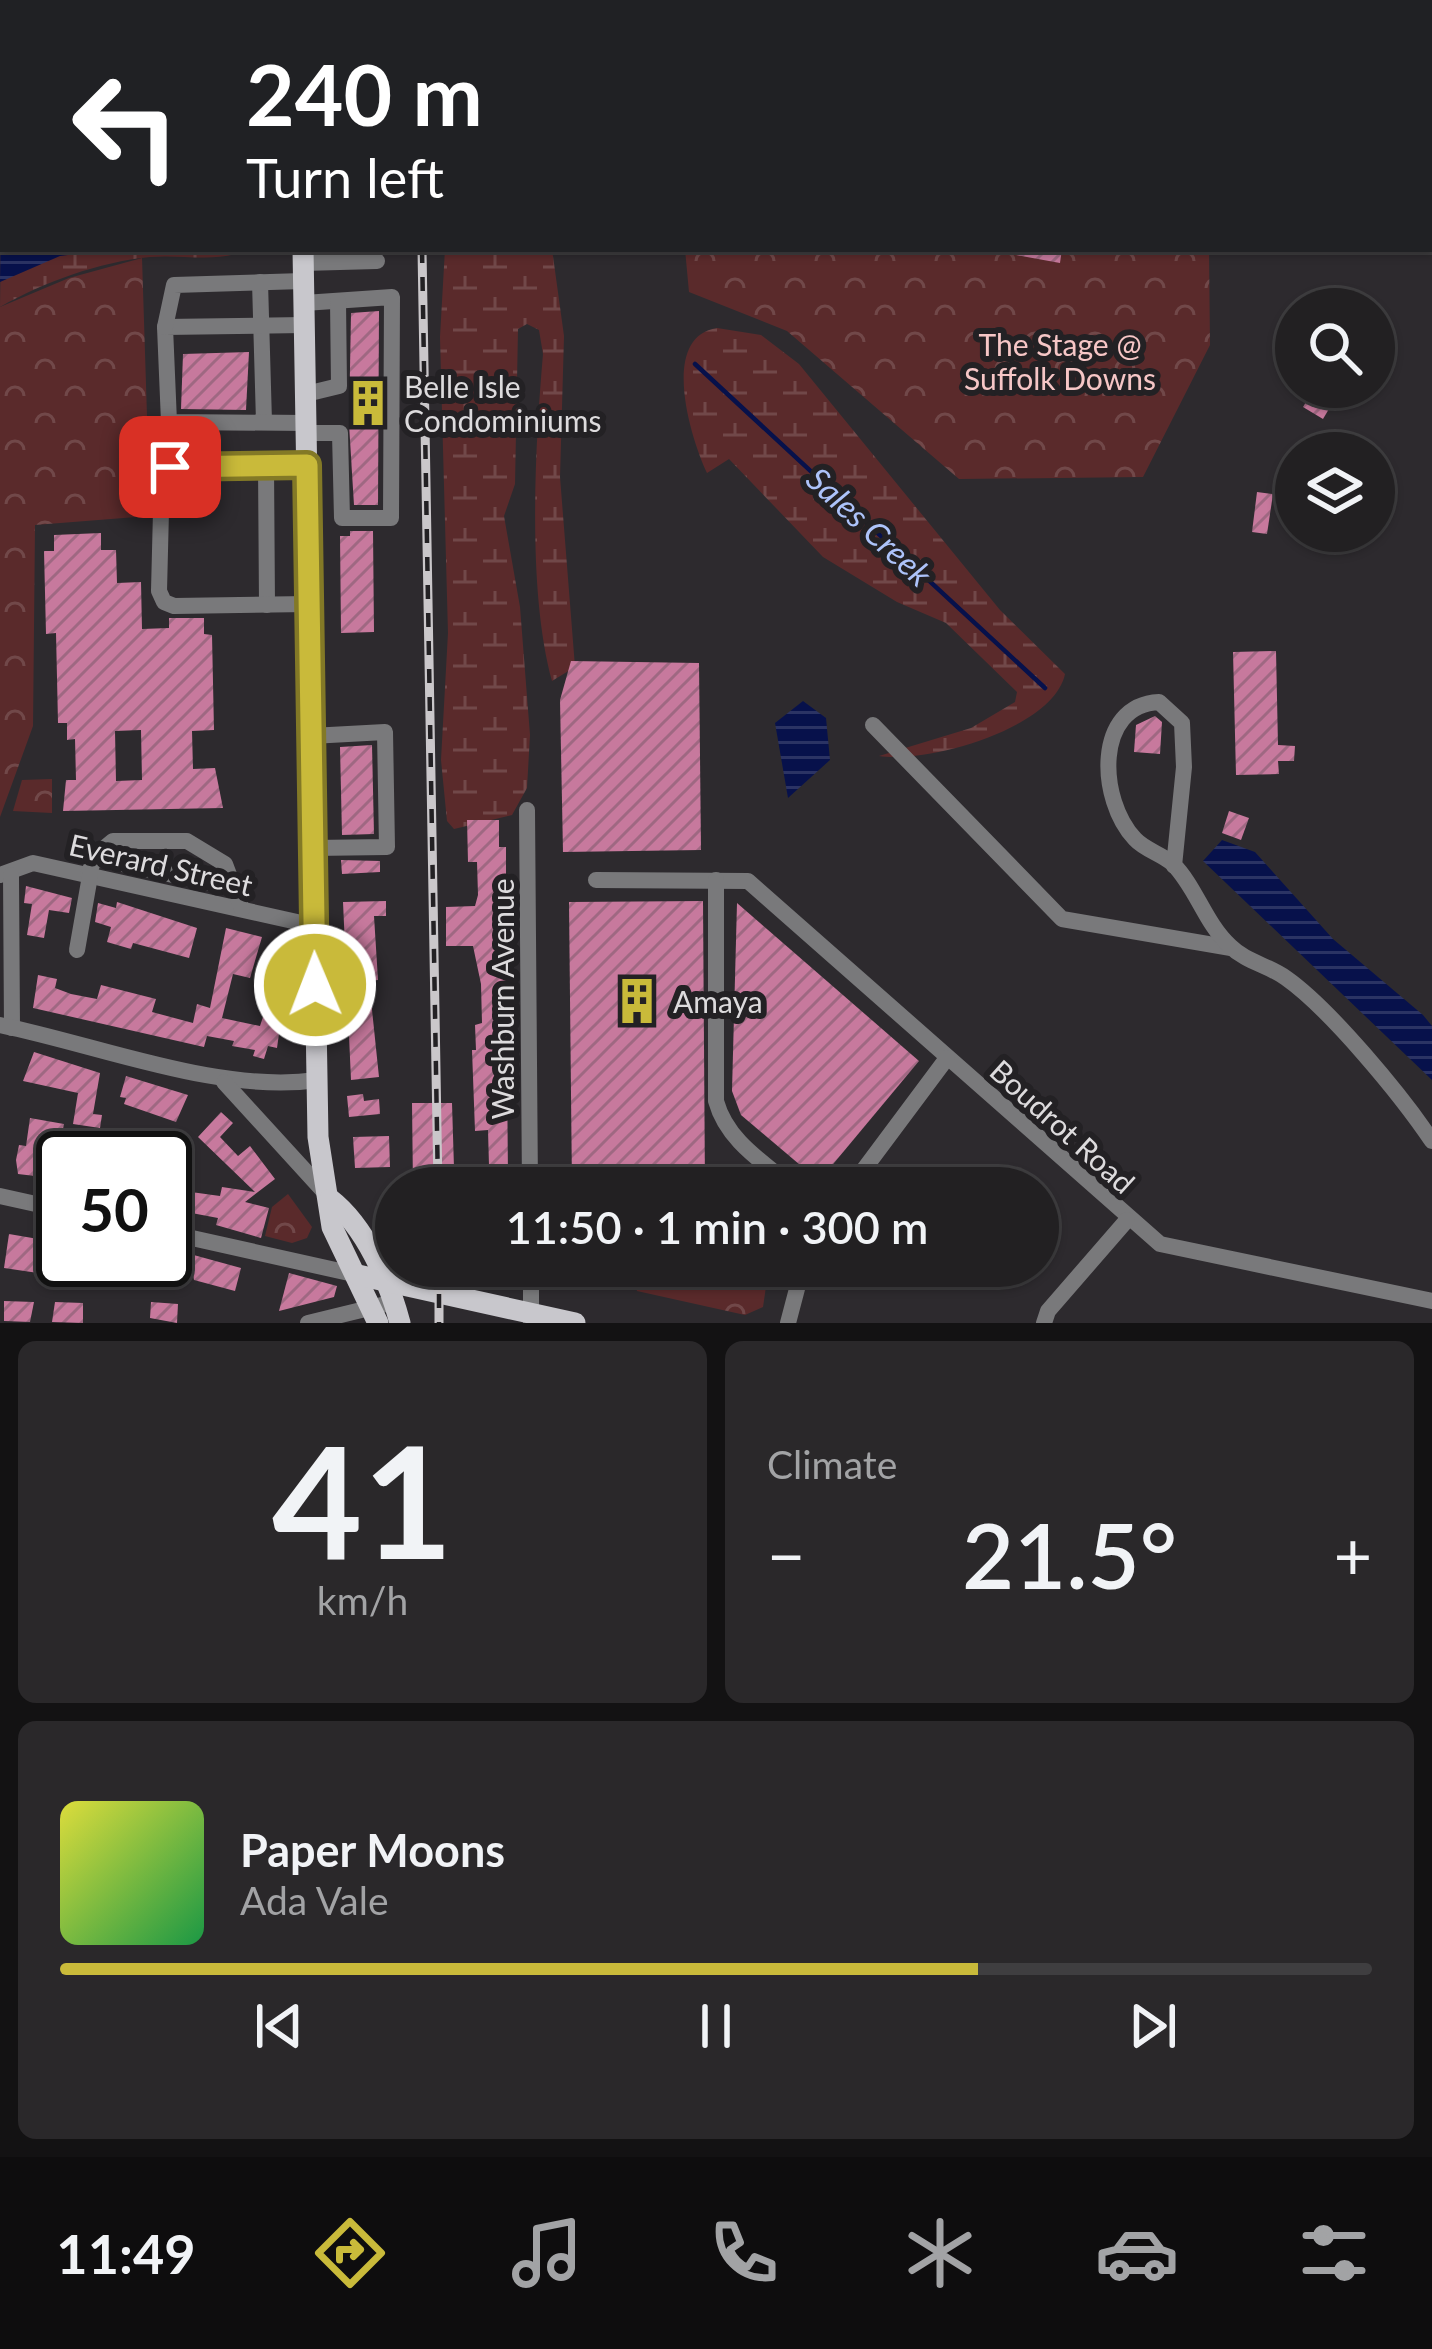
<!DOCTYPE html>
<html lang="en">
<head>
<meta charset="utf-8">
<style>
  body { margin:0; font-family:Lato,sans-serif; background:#2a282a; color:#f1f3f6; height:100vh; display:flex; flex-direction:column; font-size:45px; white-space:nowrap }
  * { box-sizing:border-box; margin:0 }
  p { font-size:39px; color:#a2a3a5 }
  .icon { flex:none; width:66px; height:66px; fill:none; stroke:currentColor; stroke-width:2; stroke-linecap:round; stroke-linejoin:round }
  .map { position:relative; height:1323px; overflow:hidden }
  .side { display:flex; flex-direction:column; gap:18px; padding:18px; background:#131213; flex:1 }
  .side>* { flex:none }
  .hud { position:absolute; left:0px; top:0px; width:1434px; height:252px; box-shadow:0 3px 9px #0004,0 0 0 3px #3f3e40; background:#202124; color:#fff; overflow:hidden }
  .tools { position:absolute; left:1275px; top:288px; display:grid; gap:24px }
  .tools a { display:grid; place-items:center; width:120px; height:120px; border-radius:50%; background:#222022; box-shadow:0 3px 9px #0004,0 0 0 3px #3f3e40; font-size:60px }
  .speed { position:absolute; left:36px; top:1131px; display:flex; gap:24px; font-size:60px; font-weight:700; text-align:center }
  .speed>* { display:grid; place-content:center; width:156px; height:156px; border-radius:50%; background:#222022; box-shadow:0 3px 9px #0004,0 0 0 3px #3f3e40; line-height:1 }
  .speed .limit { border:6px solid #111; border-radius:18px; background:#fff; color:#111 }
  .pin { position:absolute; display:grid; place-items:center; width:102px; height:102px; color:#fff; margin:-51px; border-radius:24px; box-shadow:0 6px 18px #0006 }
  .me { position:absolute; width:132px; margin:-66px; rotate:359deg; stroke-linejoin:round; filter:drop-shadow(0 0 9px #0008) }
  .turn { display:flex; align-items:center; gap:42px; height:252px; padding:0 48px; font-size:54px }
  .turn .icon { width:156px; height:156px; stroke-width:2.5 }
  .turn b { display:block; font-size:84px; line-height:102px }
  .big { font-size:90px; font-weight:600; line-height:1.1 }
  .side .card { flex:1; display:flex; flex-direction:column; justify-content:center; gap:18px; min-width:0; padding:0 42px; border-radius:18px; background:#2a282a }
  .side .dial { align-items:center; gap:0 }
  .dial b { font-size:156px; line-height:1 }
  .song { display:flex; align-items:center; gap:36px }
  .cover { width:144px; height:144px; border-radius:18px; background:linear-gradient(135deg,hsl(60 70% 55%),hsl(140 70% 35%)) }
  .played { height:12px; border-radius:6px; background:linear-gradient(90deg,#c9ba3a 70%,#3f3e40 70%) }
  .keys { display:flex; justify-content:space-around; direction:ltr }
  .heat { display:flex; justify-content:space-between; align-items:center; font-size:66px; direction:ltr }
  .side .tiles { flex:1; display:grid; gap:18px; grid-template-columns:1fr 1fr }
  .card:last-child { grid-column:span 2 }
  .trip { position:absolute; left:375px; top:1167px; width:684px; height:120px; border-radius:60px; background:#222022; box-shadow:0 3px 9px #0004,0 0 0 3px #3f3e40; font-weight:600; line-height:120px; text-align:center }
  .dock { display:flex; height:192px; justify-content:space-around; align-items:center; background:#0e0d0e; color:#a2a3a5 }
  .dock .icon { width:84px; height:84px }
  .dock .selected { color:#c9ba3a }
  .dock b { font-size:54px; color:#f1f3f6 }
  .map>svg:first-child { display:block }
  .wetland { fill:url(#wetland-marsh) }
  .park { fill:url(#park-crowns) }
  .water { fill:url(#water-rules) }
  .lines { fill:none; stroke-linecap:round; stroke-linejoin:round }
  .stream { stroke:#07114b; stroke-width:4.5 }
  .building { fill:url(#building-hatch); fill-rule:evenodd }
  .minor { stroke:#79797b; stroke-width:16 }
  .major { stroke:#c8c7cc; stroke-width:21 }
  .rail-casing { stroke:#cac7ca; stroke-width:9 }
  .rail { stroke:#232124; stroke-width:4.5; stroke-dasharray:14; stroke-linecap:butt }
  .route-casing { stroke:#837926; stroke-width:30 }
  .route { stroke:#c9ba3a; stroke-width:21 }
  .labels { text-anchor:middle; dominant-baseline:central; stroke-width:12; stroke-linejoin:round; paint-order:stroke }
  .park-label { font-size:30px; fill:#f6c6c6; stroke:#232124 }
  .poi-label { font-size:30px; fill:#dddbdd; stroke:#232124; text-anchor:start }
  .street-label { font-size:30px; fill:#dddbdd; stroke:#232124 }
  .water-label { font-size:33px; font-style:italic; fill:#adc3fa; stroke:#232124 }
</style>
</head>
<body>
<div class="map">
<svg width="1432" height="1323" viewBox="0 0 1432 1323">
  <defs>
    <pattern id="wetland-marsh" width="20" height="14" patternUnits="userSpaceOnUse" patternTransform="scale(3)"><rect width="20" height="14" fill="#5a2a2b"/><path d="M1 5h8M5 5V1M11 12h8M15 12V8" fill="none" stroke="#714849"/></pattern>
    <pattern id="park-crowns" width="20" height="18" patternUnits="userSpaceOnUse" patternTransform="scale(3)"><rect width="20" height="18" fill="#5a2a2b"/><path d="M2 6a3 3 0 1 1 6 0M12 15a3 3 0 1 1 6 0" fill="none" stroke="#714849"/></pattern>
    <pattern id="water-rules" width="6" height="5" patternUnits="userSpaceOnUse" patternTransform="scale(3)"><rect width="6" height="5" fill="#07114b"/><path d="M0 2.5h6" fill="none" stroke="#2b3364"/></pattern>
    <pattern id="building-hatch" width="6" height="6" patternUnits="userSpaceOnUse" patternTransform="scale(3)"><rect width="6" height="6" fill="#c7799d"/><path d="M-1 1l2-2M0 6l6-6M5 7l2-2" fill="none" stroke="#9f6882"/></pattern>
  </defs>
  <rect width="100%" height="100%" fill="#2d2a2e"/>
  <g class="wetland">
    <path d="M3 96V249H250C216 264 185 254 150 257 99 262 44 282 0 307Z"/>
    <path d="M445 249H552L564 336 560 477 575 667 552 681C527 590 535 447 543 354L539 330 527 324 518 329 515 484 504 516 520 607 530 735 527 788 512 815 454 829 447 821 441 760 448 633 440 337Z"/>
    <path d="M717 328 761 335 799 364 1000 610 1065 674C1054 728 928 764 879 756L971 728 1015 702 1017 692 946 623 897 602 823 557 729 459 707 473C691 439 659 337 717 328Z"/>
  </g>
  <g class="park">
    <polygon points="0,0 261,0 3,3 0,102"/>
    <polygon points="685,249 1209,249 1210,345 1143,477 959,479 787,331 689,292"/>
    <polygon points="142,258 148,448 136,448 136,517 35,525 33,726 0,817 0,307 69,278"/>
    <polygon points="52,779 52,813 13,811 22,780"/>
    <polygon points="288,1194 312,1227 307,1238 292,1243 265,1236 272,1207"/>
    <polygon points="632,1266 769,1266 763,1307 745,1315 637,1291"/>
  </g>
  <g class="water">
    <polygon points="3,101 3,249 116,249 60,256 0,282"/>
    <polygon points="803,701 826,718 830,760 788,798 775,723"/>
    <polygon points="1222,840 1255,852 1333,939 1423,1015 1432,1026 1432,1080 1203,861"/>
  </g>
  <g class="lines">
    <polyline class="stream" points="695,364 1045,688"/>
  </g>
  <g class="building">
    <polygon points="1017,249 1062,249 1060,263 1016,255"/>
    <polygon points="379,311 378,505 354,505 349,424 351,313"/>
    <polygon points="249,352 246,410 181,409 183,354"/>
    <polygon points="1315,387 1339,392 1323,419 1303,407"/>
    <polygon points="1257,492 1273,494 1267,534 1252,532"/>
    <polygon points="350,531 373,531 374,632 341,633 340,536 350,536"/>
    <path d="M101 533V550H116L117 583 141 582 142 629 169 628V618H204V634L212 635 214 730 192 731 193 769 215 768 223 808 63 811 66 780H76L75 739 67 740V723H58L56 633 46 634 44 551H54V535ZM141 730 142 780 116 781 115 731Z"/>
    <polygon points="1276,651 1278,745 1295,746 1294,761 1278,761 1279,774 1236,775 1233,652"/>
    <polygon points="571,661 699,663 701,850 563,852 560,700"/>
    <polygon points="1155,716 1162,722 1160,754 1134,752 1136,725"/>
    <polygon points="372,745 374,834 342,835 340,747"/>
    <polygon points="1229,811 1249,818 1241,840 1222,833"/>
    <polygon points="467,820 499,820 499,847 506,847 506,907 500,907 506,959 508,1177 467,1182 467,1188 413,1188 412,1103 452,1103 454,1168 489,1166 488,1130 475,1131 472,1050 476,1050 475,1025 482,1023 481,984 473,946 446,946 446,907 475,906 478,895 477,862 468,862"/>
    <polygon points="341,860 380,861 380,872 342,874"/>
    <polygon points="26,886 72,898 69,913 49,910 44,938 27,935 32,904 24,903"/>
    <polygon points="386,901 386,916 374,916 378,980 369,981 379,1077 351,1080 343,902"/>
    <polygon points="703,901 705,1188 572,1188 569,902"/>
    <polygon points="117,902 197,928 189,958 133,943 131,949 107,942 111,927 95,922 98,903 116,908"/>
    <polygon points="737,903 919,1061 819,1181 741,1115 732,1091"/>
    <polygon points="226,928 262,937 250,978 233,974 222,1018 260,1026 268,1002 283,1006 277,1048 268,1046 264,1059 253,1056 255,1050 232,1046 234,1041 207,1036 204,1047 33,1008 38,975 57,979 55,988 71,994 97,999 101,985 156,999 152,1012 193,1023 197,1004 210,1008"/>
    <polygon points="34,1052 100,1073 93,1114 102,1115 100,1128 73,1124 78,1093 23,1081"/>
    <polygon points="126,1076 188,1095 176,1122 124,1104 126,1098 120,1097"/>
    <polygon points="363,1094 364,1101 379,1099 380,1114 349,1117 347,1096"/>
    <polygon points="221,1112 233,1123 220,1137 238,1156 250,1146 275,1179 245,1202 269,1208 261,1238 216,1225 218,1218 165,1208 165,1177 194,1182 191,1192 220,1196 222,1187 255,1192 198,1137"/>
    <polygon points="30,1118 64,1124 60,1143 41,1140 35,1176 18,1174 16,1160 19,1145 26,1146"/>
    <polygon points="389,1136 390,1167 355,1168 353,1137"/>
    <polygon points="9,1234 44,1240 38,1273 4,1268"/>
    <polygon points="165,1250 181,1255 180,1278 128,1263 165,1260"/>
    <polygon points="190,1254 241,1268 235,1291 194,1280"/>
    <polygon points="289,1273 337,1286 334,1297 279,1311"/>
    <polygon points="4,1301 34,1302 30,1322 4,1321"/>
    <polygon points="55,1302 83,1303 83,1323 52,1322"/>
    <polygon points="151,1302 178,1304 177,1323 150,1318"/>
  </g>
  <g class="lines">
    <g class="minor">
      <polyline points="303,263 377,261"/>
      <polyline points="260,282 264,422"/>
      <polyline points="304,303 392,297 391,518 342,518 340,433 306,433"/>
      <polyline points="304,325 165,327 169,422 306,423"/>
      <polyline points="165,327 174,285 303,281"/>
      <polyline points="306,394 339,386 338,301"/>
      <polyline points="266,465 267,605"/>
      <polyline points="307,465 162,471 159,591 164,602 174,606 309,604"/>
      <polyline points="873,725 1062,919 1231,948"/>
      <polyline points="311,736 385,732 387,847 313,848"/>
      <polyline points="527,810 530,1188"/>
      <polyline points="95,858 237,889"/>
      <path d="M1174 866 1184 767 1182 723 1159 702C1094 705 1098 800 1135 839 1145 850 1162 854 1173 864 1196 887 1205 923 1230 946 1246 962 1268 965 1286 978 1330 1009 1401 1095 1432 1141"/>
      <polyline points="0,875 33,863 315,926"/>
      <polyline points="11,875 12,1028"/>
      <polyline points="88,875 96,855 113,841 187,841 225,864 242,909"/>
      <polyline points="596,880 748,881 1160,1244 1432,1301"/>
      <path d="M716 880V1101C727 1141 763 1162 794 1188"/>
      <polyline points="77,950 90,876"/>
      <path d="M0 1025C99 1045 219 1094 317 1080"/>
      <polyline points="224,1082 329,1197"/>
      <polyline points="850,1188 947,1058"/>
      <polyline points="0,1196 63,1210"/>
      <polyline points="165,1232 358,1275"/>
      <polyline points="531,1266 531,1322"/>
      <polyline points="308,1323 394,1302"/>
      <polyline points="788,1323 803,1266"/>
      <polyline points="1044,1323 1048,1311 1127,1220"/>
    </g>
    <g class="major">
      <polyline points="296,0 296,3"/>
      <polyline points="303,249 318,1137 332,1227 378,1323"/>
      <path d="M330 1199C365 1226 389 1281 400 1323"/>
      <polyline points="358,1275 575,1323"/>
    </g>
    <defs>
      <g id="rail">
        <polyline points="408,0 409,3"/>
        <polyline points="422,249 438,1188"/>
        <polyline points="439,1266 439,1323"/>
      </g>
    </defs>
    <use href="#rail" class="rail-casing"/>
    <use href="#rail" class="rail"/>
  </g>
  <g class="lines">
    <defs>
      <polyline id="route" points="170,467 307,465 315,985"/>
    </defs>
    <use href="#route" class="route-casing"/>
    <use href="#route" class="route"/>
  </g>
  <defs>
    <symbol id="building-bare" viewBox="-9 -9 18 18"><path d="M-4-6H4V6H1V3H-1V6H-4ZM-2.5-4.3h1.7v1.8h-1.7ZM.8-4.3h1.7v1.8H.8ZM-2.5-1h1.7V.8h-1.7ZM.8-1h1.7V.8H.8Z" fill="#c9ba3a" stroke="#232124" stroke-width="2.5" paint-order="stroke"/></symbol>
  </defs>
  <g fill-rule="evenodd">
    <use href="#building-bare" x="335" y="370" width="66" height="66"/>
    <use href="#building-bare" x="604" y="968" width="66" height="66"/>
  </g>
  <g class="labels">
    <g class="park-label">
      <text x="1060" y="344">The Stage @<tspan x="1060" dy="34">Suffolk Downs</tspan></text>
    </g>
    <g class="poi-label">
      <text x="404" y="386">Belle Isle<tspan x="404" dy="34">Condominiums</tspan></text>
      <text x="673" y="1001">Amaya</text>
    </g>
    <g class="street-label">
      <text transform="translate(161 864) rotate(13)">Everard Street</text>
      <text transform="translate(502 999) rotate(-90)">Washburn Avenue</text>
      <text transform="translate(1063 1126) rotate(42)">Boudrot Road</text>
    </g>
    <g class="water-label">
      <text transform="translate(870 526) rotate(43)">Sales Creek</text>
    </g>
  </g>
</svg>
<div class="tools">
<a><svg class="icon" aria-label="search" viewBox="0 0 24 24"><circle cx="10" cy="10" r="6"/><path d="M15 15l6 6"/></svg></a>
<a><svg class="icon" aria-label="layers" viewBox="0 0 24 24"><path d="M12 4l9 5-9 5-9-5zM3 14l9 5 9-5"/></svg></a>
</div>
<div class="speed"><div class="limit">50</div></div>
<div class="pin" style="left:170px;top:467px;background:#d93025"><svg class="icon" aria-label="arrive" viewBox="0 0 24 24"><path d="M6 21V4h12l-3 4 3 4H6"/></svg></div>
<svg class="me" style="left:315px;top:985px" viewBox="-20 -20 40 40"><circle r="17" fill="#c9ba3a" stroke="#fff" stroke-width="3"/><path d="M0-11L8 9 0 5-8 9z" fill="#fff"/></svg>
<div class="trip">11:50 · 1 min · 300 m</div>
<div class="hud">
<div class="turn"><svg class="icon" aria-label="left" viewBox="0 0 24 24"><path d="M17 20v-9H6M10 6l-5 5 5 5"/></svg><div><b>240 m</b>Turn left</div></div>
</div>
</div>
<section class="side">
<div class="tiles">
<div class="card dial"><b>41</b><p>km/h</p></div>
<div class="card"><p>Climate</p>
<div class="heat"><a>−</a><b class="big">21.5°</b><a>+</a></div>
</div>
<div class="card">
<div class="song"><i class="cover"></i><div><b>Paper Moons</b><p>Ada Vale</p></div></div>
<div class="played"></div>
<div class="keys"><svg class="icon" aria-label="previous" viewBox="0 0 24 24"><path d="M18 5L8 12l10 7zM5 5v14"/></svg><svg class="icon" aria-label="pause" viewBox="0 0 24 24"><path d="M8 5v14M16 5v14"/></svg><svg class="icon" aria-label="next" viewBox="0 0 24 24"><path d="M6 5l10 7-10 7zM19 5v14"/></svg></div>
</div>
</div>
</section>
<nav class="dock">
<b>11:49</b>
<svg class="icon selected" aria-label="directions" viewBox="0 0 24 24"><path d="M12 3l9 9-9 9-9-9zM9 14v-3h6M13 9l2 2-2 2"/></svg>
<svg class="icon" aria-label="music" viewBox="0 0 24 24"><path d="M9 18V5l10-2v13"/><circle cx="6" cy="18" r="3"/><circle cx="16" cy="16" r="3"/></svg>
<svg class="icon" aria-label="phone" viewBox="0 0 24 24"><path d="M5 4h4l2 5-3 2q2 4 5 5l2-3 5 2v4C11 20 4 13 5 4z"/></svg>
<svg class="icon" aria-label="climate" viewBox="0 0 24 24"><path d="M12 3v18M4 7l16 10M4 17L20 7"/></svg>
<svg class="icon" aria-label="car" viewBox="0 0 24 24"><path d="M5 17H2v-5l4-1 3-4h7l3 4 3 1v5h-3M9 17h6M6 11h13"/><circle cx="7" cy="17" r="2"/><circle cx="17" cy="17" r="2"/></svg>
<svg class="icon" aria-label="filters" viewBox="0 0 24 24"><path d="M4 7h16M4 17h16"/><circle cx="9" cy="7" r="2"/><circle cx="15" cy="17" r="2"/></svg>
</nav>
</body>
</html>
